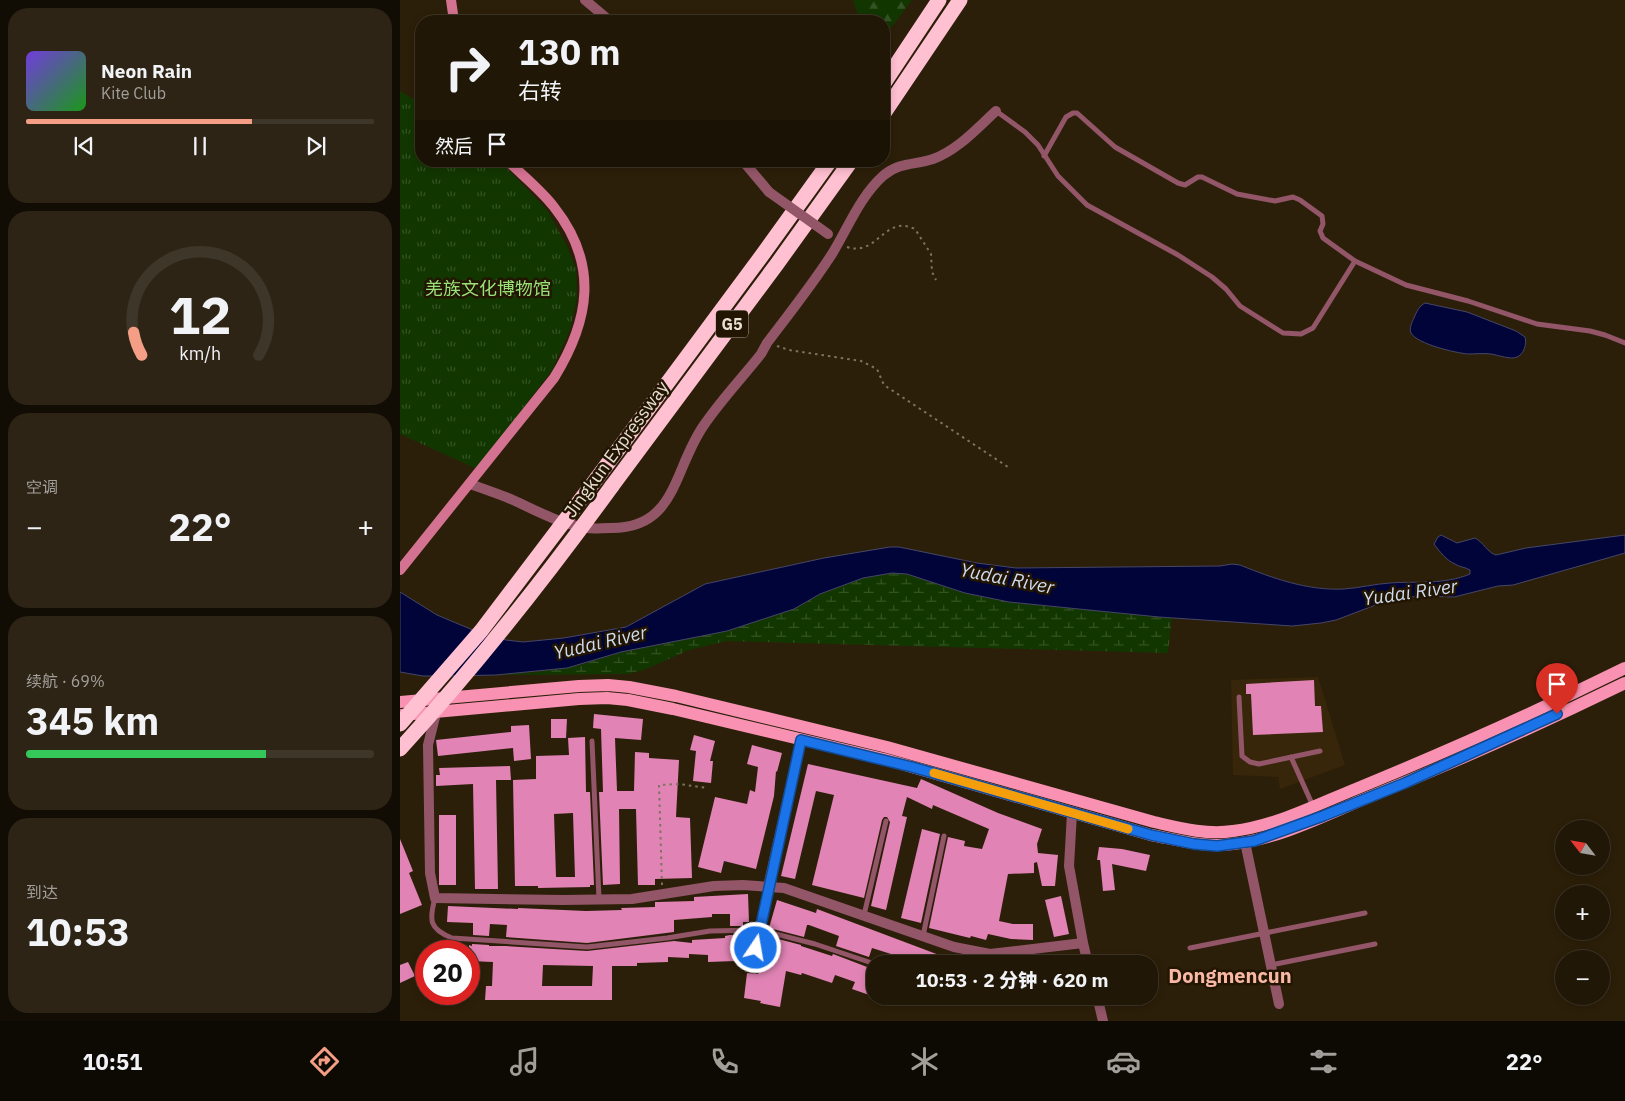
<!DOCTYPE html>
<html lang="zh">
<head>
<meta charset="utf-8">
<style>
  body { margin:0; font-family:"IBM Plex Sans","Noto Sans SC",sans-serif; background:#2d2415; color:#f1f3f6; height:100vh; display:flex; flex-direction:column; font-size:19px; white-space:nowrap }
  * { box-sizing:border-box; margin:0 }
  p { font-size:16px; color:#a29f9b }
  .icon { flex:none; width:28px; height:28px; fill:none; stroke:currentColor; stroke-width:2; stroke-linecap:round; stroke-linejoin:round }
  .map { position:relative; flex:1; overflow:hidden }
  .drawer { display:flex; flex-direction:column; gap:8px; padding:8px; background:#120d04; width:400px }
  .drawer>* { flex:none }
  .banner { position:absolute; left:15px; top:15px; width:475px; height:152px; border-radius:20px; box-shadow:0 2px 8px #0003,0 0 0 1px #3e3628; background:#211707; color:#f1f3f6; overflow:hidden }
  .needle { width:32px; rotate:301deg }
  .fabs { position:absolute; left:1155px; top:820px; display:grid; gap:10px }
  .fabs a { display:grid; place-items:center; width:55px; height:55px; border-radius:50%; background:#211707; box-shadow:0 2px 8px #0003,0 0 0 1px #3e3628; font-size:25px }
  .speed { position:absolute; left:15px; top:940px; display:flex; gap:10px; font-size:25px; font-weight:700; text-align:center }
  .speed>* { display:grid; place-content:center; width:65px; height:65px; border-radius:50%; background:#211707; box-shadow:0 2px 8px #0003,0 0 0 1px #3e3628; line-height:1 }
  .speed .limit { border:8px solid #d22; background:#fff; color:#111 }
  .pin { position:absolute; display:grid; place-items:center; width:42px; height:42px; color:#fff; margin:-51px -21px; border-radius:50% 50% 50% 0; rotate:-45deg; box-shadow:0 0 5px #0007 }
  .pin .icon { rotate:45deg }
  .me { position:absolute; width:55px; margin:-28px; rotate:12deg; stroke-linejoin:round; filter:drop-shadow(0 0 4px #0008) }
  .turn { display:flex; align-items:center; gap:18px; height:105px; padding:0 20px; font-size:22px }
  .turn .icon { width:65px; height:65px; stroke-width:2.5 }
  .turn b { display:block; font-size:35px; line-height:42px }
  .then { display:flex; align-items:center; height:48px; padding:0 20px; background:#0003; gap:10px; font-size:19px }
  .big { font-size:38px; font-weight:800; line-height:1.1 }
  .drawer .widget { flex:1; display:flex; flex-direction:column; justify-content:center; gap:8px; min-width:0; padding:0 18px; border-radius:20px; background:#2d2415 }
  .drawer .dial { align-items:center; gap:0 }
  .dial svg { height:130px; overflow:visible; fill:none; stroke:#3e3628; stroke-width:7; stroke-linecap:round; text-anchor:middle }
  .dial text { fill:#f1f3f6; stroke:none }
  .song { display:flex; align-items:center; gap:15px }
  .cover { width:60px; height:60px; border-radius:8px; background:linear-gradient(135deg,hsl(260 70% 55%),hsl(120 70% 35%)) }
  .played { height:5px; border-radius:2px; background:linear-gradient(90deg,#f49e86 65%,#3e3628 65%) }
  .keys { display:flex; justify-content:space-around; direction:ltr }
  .heat { display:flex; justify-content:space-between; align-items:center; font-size:28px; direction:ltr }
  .charge { height:8px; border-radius:4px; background:linear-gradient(90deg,#34c759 69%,#3e3628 0) }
  .trip { position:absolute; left:466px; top:955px; width:292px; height:50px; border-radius:20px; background:#211707; box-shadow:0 2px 8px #0003,0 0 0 1px #3e3628; font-weight:800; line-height:50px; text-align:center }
  .tab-bar { display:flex; height:80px; justify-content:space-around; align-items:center; background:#0d0903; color:#a29f9b }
  .tab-bar .icon { width:35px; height:35px }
  .tab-bar .active { color:#f49e86 }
  .tab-bar b { font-size:22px; color:#f1f3f6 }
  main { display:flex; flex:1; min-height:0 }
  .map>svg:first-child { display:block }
  .built { fill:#372609 }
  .grass { fill:url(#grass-tufts) }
  .forest { fill:url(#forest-firs) }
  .wetland { fill:url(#wetland-marsh) }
  .water { fill:#000438; stroke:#464667 }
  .building { fill:#e184b5; fill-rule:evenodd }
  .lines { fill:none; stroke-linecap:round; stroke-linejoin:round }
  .path { stroke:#7e7261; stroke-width:2; stroke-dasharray:2.5 4; stroke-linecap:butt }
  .lane { stroke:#935668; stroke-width:5 }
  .street { stroke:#935668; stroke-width:10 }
  .secondary { stroke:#d47291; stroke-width:10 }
  .primary { stroke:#f992b2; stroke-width:12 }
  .highway { stroke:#ffc0d1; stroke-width:15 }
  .street-bridge { stroke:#935668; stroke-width:10 }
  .highway-bridge { stroke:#ffc0d1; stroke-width:15 }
  .route-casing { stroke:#114b97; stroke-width:12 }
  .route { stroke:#1a73e8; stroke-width:9 }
  .slow { stroke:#f59e0b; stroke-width:9 }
  .labels { text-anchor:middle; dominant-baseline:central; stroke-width:5; stroke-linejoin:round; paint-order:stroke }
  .shield { fill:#221502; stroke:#ada395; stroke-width:1 }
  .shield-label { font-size:16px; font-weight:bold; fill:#e9e0d4 }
  .park-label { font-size:18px; fill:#98e278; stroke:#221502 }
  .street-label { font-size:18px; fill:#e9e0d4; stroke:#221502 }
  .water-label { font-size:19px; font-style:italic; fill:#cfdcf0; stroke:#221502 }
  .quarter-label { font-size:20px; font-weight:bold; fill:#f9b8a6; stroke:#221502 }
</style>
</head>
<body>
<main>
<section class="drawer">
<div class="widget">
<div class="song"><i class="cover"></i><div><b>Neon Rain</b><p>Kite Club</p></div></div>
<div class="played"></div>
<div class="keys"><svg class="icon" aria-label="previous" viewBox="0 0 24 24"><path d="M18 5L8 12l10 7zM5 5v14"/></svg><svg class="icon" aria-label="pause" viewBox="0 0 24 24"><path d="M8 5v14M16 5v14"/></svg><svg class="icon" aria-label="next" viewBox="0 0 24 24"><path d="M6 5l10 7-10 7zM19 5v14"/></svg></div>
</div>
<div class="widget dial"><svg viewBox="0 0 100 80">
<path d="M14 69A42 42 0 1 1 86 69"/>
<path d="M14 69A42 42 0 0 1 9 55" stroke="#f49e86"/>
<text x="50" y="56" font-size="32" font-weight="700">12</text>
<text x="50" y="72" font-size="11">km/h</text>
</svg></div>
<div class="widget"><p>空调</p>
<div class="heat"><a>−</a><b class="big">22°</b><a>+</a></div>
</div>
<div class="widget"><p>续航 · 69%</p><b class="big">345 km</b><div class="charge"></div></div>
<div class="widget"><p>到达</p><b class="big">10:53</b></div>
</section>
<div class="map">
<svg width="1225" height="1021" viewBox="0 0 1225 1021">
  <defs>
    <pattern id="grass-tufts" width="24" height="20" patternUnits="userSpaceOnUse" patternTransform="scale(1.25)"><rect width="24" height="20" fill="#123600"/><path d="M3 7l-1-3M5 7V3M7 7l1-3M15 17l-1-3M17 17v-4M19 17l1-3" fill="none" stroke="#345324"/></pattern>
    <pattern id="forest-firs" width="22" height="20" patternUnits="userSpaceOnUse" patternTransform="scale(1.25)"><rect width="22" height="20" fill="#123600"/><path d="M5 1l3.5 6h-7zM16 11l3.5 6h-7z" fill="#345324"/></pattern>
    <pattern id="wetland-marsh" width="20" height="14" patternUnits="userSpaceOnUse" patternTransform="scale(1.25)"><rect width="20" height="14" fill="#123600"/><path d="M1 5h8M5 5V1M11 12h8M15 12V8" fill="none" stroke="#345324"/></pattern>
  </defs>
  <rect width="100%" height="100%" fill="#2c1f09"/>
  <polygon class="built" points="918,677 945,765 880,789 878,777 833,775 831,680"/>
  <polygon class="grass" points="0,91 21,104 21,161 100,161 147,210 167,246 176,269 177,297 170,330 152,370 77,469 0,434"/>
  <polygon class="forest" points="453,0 512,0 484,37 484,21 460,21"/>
  <polygon class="wetland" points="492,572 507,574 565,593 609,602 772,617 768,653 327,641 289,650 244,670 228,674 96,675 137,672 180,665 221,652 394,609 420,594 463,578"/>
  <g class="water">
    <path d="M1025 303 1067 312 1116 331 1125 337C1127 344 1124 354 1117 357 1111 360 1098 355 1091 354 1083 353 1075 354 1068 354 1056 353 1017 344 1011 333 1009 328 1012 322 1014 318 1016 313 1019 306 1025 303Z"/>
    <path d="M1041 535 1057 543 1075 538C1083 542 1088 553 1096 555L1126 548 1225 535V553L1113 585 1098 586 1054 597 1024 596 994 598 936 620 921 623 892 626 759 617 609 602 565 593 507 574 492 573 463 578 420 594 394 609 327 631 221 652 167 668 96 675 45 676H23L0 672V592L37 615 80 633 106 640 123 642 164 638 226 627 305 584 424 558 490 547H499L577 563 616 568 820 566 832 564 840 565C872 578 908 591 944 589 959 588 974 584 990 583 1017 581 1044 585 1070 574V570C1065 567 1059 567 1055 564 1046 560 1040 552 1034 544L1038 537Z"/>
  </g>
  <g class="building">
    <polygon points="914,680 915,706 921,706 923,732 853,735 851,694 846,694 846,684"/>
    <polygon points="194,714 243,719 241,740 215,738 217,791 234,791 235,752 249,753 249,758 279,760 276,817 290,818 292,878 255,879 255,885 238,885 236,809 219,809 220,884 203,885 199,792 203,792 201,729 193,728"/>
    <polygon points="151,719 167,719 166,738 151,738"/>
    <polygon points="129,725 131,759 114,761 113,748 38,756 36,740 111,732 111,726"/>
    <polygon points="294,735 315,741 310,761 313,761 311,783 293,781 296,751 290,750"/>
    <path d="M185 737 186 792H190L194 885H190V887L138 888V886H115L113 780 136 779V756L169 755 168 738ZM173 813 175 877H156L154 814Z"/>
    <polygon points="352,745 382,753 377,772 376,771 374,796 356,869 324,861 321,873 298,867 315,797 347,804 350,790 355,792 358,767 347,764"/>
    <polygon points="408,764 517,788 521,779 598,813 642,829 637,844 638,853 658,855 655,886 642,886 637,862 634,863 634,873 608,874 599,921 613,924 633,924 633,940 611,939 588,934 586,940 571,936 570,938 529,928 548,837 565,841 564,846 582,849 589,829 533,805 532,809 507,797 502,816 507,817 486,910 471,906 490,822 487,817 484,817 482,820 464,898 412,885 434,795 416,791 395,879 381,876"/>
    <polygon points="110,766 111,780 96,780 98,889 75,889 73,784 36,786 36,775 40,775 39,768"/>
    <rect x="39" y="815" width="17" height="70"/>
    <polygon points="522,829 540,834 521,923 501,918"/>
    <polygon points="0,839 13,871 9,873 22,905 0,914"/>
    <polygon points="699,847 722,849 750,855 746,871 712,864 715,890 703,891 700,860 697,860"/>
    <polygon points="348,894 349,922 343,922 343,926 330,926 330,914 312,914 312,917 274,920 274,932 187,943 106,937 107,925 90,924 89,936 73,935 73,923 47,922 48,906 118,909 118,908 186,911 222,910 221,908 255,907 255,902 258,902 294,901 294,897"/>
    <polygon points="661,896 669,934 654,937 645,900"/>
    <polygon points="377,900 416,913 417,909 563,964 517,964 509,961 508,964 487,964 491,954 472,948 469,957 436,946 439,936 409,925 407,925 404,937 369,928"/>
    <path d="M330 935H342V952H336L335 961 308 962V955L289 954V958L268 957V962L237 963V966H212V1000H85L86 986H92L93 962 69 961V945L72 946V944L89 945V946H105L187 951 274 941 292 943V940L325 938V936ZM143 965 193 966 192 986H142Z"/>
    <polygon points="367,936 401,945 401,946 432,956 433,954 475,970 475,997 452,989 455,982 435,975 432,983 402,973 401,975 386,971 380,1007 360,1003 361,1001 344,998 347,973 358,974 364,954 361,954 365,937"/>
    <polygon points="8,962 15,976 0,983 0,965"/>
    <polygon points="651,996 676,996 676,1001 652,1005"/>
  </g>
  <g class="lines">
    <g class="path">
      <path d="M447 247C478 257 484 214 515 229L531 254 532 272 536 280"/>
      <polyline points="377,346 389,350 461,361 477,369 484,385 608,467"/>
      <polyline points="262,885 259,785 279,784 307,788"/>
    </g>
    <g class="lane">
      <polyline points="596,111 625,132 638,145 658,176 687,205 778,255 812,277 826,289 840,306 883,333 901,334 913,328 955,261"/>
      <polyline points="644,156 666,117 673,113 677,113 715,147 778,183 785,185 798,177 802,177 837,194 875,201 893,197 900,200 922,216 923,224 920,231 923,238 955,261 1006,285 1068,301 1137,324 1190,331 1205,335 1225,343"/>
      <polyline points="839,697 842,756 850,762 859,764 920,751"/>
      <polyline points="192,741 199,899"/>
      <polyline points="891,757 913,806"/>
      <path d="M35 898C29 920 29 929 52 938L187 947 267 938 310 931 360 930 415 944 475 964"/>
      <polyline points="464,915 486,821"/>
      <polyline points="523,936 544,836"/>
      <polyline points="790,948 965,913"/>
      <polyline points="871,965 975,944"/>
      <polyline points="352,967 368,887"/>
    </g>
    <g class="street">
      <polyline points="185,0 210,21"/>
      <polyline points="343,161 369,192"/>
      <path d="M70 484C84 489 99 494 113 500 137 511 160 524 187 528 194 529 202 528 210 528 277 529 273 469 304 425 321 400 342 378 361 354L367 343C389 314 412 285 432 254 448 228 460 196 484 175 500 162 515 165 533 159 558 150 577 128 596 111"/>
      <polyline points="36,713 28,745 30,873 35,898 163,900 232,899 314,886 343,885 384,888 554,947 590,954 683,943"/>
      <polyline points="672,813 669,866 683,943 688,964"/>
      <polyline points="845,842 879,1004"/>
      <polyline points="368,887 401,740"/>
      <polyline points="697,996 703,1021"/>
    </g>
    <g class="secondary">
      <polyline points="51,0 54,21"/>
      <path d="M0 570 154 378C190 320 199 264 154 207 141 190 123 176 108 161"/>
    </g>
    <g class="primary">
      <path d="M0 702 179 686 208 685 229 687 276 696 487 747 754 822C780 828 806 835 833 831 876 826 918 804 958 788 1048 751 1138 711 1225 668"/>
      <path d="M2 715 179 699 207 698 228 700 273 709 484 759 751 835C778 840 805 848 833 844 878 839 921 817 962 800 1051 764 1139 725 1225 683"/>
    </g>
    <g class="highway">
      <polyline points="484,83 539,0"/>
      <polyline points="484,113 560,0"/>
      <polyline points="197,478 363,254 430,161"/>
      <polyline points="212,486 377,264 451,161"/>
    </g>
    <polyline class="street-bridge" points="369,192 428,234"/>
    <g class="highway-bridge">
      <polyline points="0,724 81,631 197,478"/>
      <path d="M0 749C76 666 146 577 212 486"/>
    </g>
  </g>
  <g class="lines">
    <defs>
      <polyline id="route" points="356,948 401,740 512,767 751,835 794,844 817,846 854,841 923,816 1005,783 1157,714"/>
    </defs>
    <use href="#route" class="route-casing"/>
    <use href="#route" class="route"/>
    <polyline class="slow" points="534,773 728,829"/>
  </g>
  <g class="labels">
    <rect class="shield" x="316" y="310.5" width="32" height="27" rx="4"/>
    <g class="shield-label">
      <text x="332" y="324">G5</text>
    </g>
    <g class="park-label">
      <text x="88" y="288">羌族文化博物馆</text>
    </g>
    <g class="street-label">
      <text transform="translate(216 449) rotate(-54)">Jingkun Expressway</text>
    </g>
    <g class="water-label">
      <text transform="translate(607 578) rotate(11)">Yudai River</text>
      <text transform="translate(1010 592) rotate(-8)">Yudai River</text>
      <text transform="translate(200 642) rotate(-13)">Yudai River</text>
    </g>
    <g class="quarter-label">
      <text x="830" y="975">Dongmencun</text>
    </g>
  </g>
</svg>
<div class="fabs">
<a><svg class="needle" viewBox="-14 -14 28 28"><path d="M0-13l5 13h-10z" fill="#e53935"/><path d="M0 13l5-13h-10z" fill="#a29f9b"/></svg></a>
<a>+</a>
<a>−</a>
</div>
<div class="speed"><div class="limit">20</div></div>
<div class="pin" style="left:1157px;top:714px;background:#d93025"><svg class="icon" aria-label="arrive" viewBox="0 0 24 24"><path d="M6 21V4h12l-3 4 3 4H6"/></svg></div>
<svg class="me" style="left:356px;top:948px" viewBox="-20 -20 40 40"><circle r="17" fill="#1a73e8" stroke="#fff" stroke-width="3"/><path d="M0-11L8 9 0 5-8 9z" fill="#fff"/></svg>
<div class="trip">10:53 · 2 分钟 · 620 m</div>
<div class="banner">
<div class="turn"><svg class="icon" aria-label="right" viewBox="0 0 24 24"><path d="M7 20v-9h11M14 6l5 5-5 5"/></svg><div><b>130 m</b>右转</div></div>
<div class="then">然后<svg class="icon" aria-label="arrive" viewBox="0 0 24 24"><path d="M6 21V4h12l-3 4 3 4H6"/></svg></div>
</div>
</div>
</main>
<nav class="tab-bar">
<b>10:51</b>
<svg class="icon active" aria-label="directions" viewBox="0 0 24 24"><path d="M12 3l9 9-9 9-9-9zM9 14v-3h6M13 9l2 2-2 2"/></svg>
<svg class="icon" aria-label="music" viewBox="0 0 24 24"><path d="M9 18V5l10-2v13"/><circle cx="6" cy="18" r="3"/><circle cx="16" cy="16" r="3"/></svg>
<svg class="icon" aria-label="phone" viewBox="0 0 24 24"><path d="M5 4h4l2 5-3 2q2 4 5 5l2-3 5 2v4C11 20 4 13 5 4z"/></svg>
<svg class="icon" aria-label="climate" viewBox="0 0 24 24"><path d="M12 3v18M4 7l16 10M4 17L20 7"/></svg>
<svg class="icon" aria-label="car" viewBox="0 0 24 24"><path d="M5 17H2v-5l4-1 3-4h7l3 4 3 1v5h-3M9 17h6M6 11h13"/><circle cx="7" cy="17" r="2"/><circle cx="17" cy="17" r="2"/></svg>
<svg class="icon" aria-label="filters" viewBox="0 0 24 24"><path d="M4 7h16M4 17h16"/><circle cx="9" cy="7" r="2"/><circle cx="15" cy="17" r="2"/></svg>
<b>22°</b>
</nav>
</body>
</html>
